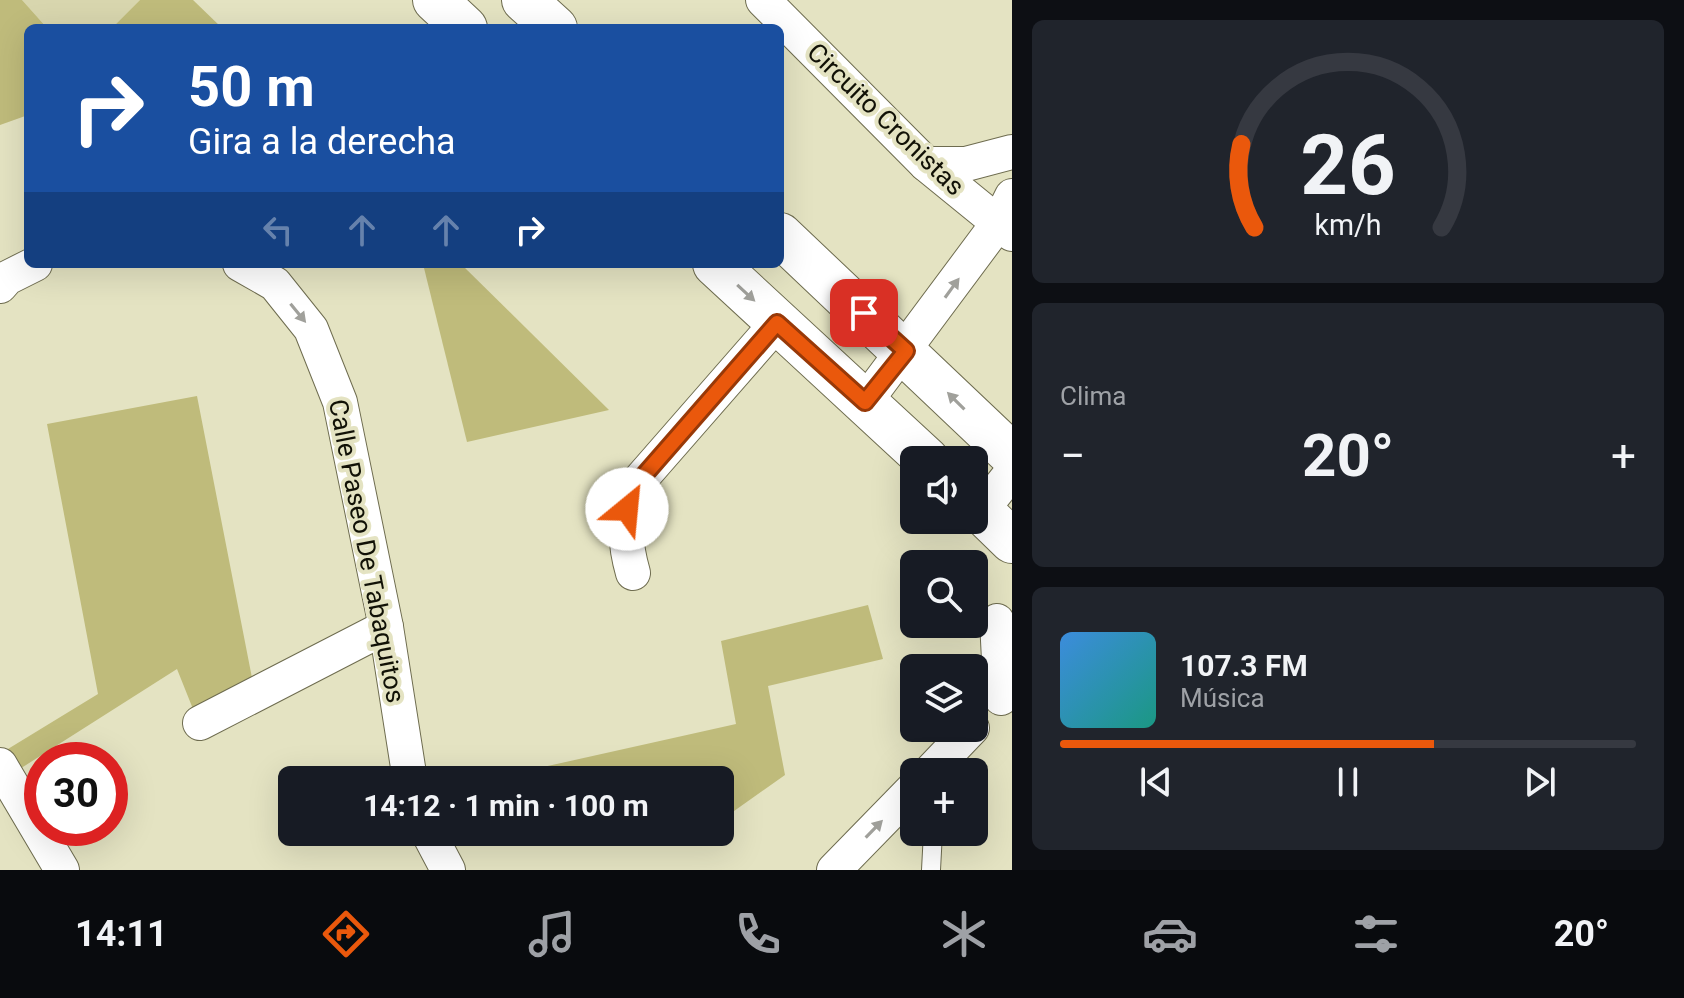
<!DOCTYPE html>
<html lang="es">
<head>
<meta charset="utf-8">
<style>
  body { margin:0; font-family:Roboto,sans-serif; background:#20242c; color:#f1f3f6; height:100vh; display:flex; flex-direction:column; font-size:30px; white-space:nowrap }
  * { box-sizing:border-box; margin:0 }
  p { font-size:26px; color:#9ea1a6 }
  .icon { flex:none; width:44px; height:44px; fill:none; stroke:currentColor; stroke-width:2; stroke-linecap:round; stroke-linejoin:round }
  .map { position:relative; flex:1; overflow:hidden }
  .panel { display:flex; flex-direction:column; gap:20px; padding:20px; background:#0d0f14; width:672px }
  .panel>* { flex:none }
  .guide { position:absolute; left:24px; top:24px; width:760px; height:244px; border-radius:12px; box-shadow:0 8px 32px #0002; background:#1a4fa0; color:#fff; overflow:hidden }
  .tools { position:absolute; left:900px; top:446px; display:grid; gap:16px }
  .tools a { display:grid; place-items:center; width:88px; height:88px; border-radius:12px; background:#171b24; box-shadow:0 8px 32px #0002; font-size:40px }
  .speed { position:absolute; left:24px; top:742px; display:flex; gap:16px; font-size:40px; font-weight:700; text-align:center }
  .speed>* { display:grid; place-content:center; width:104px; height:104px; border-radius:50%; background:#171b24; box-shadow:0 8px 32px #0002; line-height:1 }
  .speed .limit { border:12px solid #d22; background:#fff; color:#111 }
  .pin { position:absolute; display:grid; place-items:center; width:68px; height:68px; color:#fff; margin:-34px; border-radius:16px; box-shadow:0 4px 12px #0006 }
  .me { position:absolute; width:88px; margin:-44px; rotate:28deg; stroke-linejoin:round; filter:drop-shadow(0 0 6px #0008) }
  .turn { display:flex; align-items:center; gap:28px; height:168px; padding:0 32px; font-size:36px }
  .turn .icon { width:104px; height:104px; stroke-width:2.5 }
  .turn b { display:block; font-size:56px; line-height:68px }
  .lanes { display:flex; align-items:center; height:76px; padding:0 32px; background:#0003; justify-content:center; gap:40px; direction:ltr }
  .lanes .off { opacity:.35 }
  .big { font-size:60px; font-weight:700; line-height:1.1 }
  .panel .widget { flex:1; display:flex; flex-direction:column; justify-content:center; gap:12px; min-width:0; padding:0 28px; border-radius:12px; background:#20242c }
  .panel .dial { align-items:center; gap:0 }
  .dial svg { height:208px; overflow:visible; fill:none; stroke:#363941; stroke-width:7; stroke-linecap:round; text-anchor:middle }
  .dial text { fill:#f1f3f6; stroke:none }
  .song { display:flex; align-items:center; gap:24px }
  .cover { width:96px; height:96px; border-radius:12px; background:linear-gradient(135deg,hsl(210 70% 55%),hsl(170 70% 35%)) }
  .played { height:8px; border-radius:4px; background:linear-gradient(90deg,#ea580c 65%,#363941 65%) }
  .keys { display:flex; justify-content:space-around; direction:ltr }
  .heat { display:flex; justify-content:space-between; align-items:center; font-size:44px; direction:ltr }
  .trip { position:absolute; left:278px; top:766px; width:456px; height:80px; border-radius:12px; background:#171b24; box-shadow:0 8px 32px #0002; font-weight:700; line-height:80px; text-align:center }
  .dock { display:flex; height:128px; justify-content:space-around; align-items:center; background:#090b0e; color:#9ea1a6 }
  .dock .icon { width:56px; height:56px }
  .dock .selected { color:#ea580c }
  .dock b { font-size:36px; color:#f1f3f6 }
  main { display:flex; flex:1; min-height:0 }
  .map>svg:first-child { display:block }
  .built { fill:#d8d6ae }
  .green { fill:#bfbb7b }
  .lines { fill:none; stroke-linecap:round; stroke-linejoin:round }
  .service-casing { stroke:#6e6c4f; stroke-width:20 }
  .minor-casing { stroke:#6e6c4f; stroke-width:36 }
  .secondary-casing { stroke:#6e6c4f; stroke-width:46 }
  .service { stroke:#fff; stroke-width:18 }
  .minor { stroke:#fff; stroke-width:34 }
  .secondary { stroke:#fff; stroke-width:44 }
  .oneway { fill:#a0a09b }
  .route-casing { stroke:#983908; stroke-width:20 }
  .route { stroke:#ea580c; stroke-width:14 }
  .labels { text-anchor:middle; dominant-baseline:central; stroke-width:8; stroke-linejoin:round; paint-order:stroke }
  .street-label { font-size:26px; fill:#111106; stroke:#e4e3c2 }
</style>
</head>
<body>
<main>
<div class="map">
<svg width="1012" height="870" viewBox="0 0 1012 870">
  <rect width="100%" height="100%" fill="#e4e3c2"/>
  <polygon class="built" points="22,0 140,0 112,28 47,28"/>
  <g class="green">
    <polygon points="0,0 22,0 47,28 28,28 28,115 0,125"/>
    <polygon points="140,0 193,0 222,28 112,28"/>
    <polygon points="423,264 461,264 609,410 467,442"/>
    <polygon points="197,396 253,683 195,714 177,669 15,772 3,752 98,694 47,424"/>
    <polygon points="868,605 883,659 768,686 785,775 720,821 720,780 485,780 736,724 721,641"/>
    <polygon points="582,832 686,832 606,846"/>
  </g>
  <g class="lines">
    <defs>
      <polyline id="service" points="931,870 933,832"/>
      <g id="minor">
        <polyline points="763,0 926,164 1012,234"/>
        <polyline points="926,164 966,164 1012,152"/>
        <polyline points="240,264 275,284 311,329 340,402 386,627 410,780"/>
        <polyline points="0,286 7,278 35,264"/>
        <polyline points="865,402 999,222 1012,196"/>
        <polyline points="981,511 1012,472"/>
        <path d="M633 573C623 538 624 516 639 481L777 323"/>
        <polyline points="997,621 1001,698"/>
        <polyline points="200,723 386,627"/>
        <polyline points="0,765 62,870"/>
        <polyline points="930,772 972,728"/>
        <polyline points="428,832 448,870"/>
        <polyline points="834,870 914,788"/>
      </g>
      <g id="secondary">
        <polyline points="435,0 465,28"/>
        <polyline points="524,0 555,28"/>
        <polyline points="780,235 1012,455"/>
        <polyline points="715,264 927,460"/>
        <polyline points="974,504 1012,541"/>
      </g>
    </defs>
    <use href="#service" class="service-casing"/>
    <use href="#minor" class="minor-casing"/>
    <use href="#secondary" class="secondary-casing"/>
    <use href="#service" class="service"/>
    <use href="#minor" class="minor"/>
    <use href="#secondary" class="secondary"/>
  </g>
  <defs><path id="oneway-solid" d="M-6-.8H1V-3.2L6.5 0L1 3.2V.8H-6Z" transform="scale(2)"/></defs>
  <g class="oneway">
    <use href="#oneway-solid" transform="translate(952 288) rotate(-54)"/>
    <use href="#oneway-solid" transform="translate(746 293) rotate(43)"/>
    <use href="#oneway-solid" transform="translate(298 313) rotate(51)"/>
    <use href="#oneway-solid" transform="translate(956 401) rotate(-135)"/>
    <use href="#oneway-solid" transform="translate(874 829) rotate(-46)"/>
  </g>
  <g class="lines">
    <defs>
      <polyline id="route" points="627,509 639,481 777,323 865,402 906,351 864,313"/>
    </defs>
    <use href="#route" class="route-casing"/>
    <use href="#route" class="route"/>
  </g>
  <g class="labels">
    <g class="street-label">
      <text transform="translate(886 119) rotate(44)">Circuito Cronistas</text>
      <text transform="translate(367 551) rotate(79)">Calle Paseo De Tabaquitos</text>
    </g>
  </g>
</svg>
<div class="tools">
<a><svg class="icon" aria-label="sound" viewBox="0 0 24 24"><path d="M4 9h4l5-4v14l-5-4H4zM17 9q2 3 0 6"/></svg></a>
<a><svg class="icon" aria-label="search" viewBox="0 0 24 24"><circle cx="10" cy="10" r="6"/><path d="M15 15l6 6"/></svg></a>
<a><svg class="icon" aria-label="layers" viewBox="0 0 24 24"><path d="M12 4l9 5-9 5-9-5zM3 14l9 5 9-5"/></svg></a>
<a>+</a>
</div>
<div class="speed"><div class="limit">30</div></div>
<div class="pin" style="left:864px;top:313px;background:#d93025"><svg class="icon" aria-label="arrive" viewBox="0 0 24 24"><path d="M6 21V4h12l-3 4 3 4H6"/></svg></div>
<svg class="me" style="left:627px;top:509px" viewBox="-20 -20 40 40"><circle r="19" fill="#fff"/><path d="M0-13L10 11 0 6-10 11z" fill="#ea580c"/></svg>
<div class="trip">14:12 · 1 min · 100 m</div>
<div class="guide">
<div class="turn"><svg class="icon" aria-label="right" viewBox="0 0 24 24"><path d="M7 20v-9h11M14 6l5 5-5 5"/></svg><div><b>50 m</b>Gira a la derecha</div></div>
<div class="lanes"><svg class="icon off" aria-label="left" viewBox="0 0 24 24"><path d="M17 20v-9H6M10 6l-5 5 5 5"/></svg><svg class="icon off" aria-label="ahead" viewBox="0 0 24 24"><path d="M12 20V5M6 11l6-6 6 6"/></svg><svg class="icon off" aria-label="ahead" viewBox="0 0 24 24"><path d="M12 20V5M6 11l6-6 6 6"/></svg><svg class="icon" aria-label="right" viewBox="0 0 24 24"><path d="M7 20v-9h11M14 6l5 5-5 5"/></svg></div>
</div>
</div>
<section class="panel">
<div class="widget dial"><svg viewBox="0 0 100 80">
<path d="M14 69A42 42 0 1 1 86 69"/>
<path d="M14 69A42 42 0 0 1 9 37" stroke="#ea580c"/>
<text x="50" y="56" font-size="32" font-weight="700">26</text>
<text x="50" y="72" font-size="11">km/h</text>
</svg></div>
<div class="widget"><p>Clima</p>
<div class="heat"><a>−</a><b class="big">20°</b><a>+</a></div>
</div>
<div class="widget">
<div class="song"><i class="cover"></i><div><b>107.3 FM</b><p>Música</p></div></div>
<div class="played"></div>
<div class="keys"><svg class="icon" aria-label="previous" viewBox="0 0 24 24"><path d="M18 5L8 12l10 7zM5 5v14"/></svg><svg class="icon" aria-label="pause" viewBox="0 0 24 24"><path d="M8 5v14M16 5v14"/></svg><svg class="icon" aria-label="next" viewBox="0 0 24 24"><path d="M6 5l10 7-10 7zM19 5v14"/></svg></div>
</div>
</section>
</main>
<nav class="dock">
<b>14:11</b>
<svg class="icon selected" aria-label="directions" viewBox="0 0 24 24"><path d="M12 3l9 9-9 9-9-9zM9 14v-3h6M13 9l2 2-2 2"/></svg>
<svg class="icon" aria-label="music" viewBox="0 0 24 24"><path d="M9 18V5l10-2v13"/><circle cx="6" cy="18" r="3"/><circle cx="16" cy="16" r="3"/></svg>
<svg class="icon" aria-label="phone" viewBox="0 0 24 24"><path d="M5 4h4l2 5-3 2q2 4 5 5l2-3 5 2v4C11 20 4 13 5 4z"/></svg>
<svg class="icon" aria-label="climate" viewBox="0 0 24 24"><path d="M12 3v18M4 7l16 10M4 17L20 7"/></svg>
<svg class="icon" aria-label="car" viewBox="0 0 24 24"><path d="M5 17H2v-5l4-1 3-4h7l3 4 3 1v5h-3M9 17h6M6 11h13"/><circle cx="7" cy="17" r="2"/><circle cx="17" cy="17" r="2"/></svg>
<svg class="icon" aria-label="filters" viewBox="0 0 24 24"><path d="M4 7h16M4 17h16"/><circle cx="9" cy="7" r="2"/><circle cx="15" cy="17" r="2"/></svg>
<b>20°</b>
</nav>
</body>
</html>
